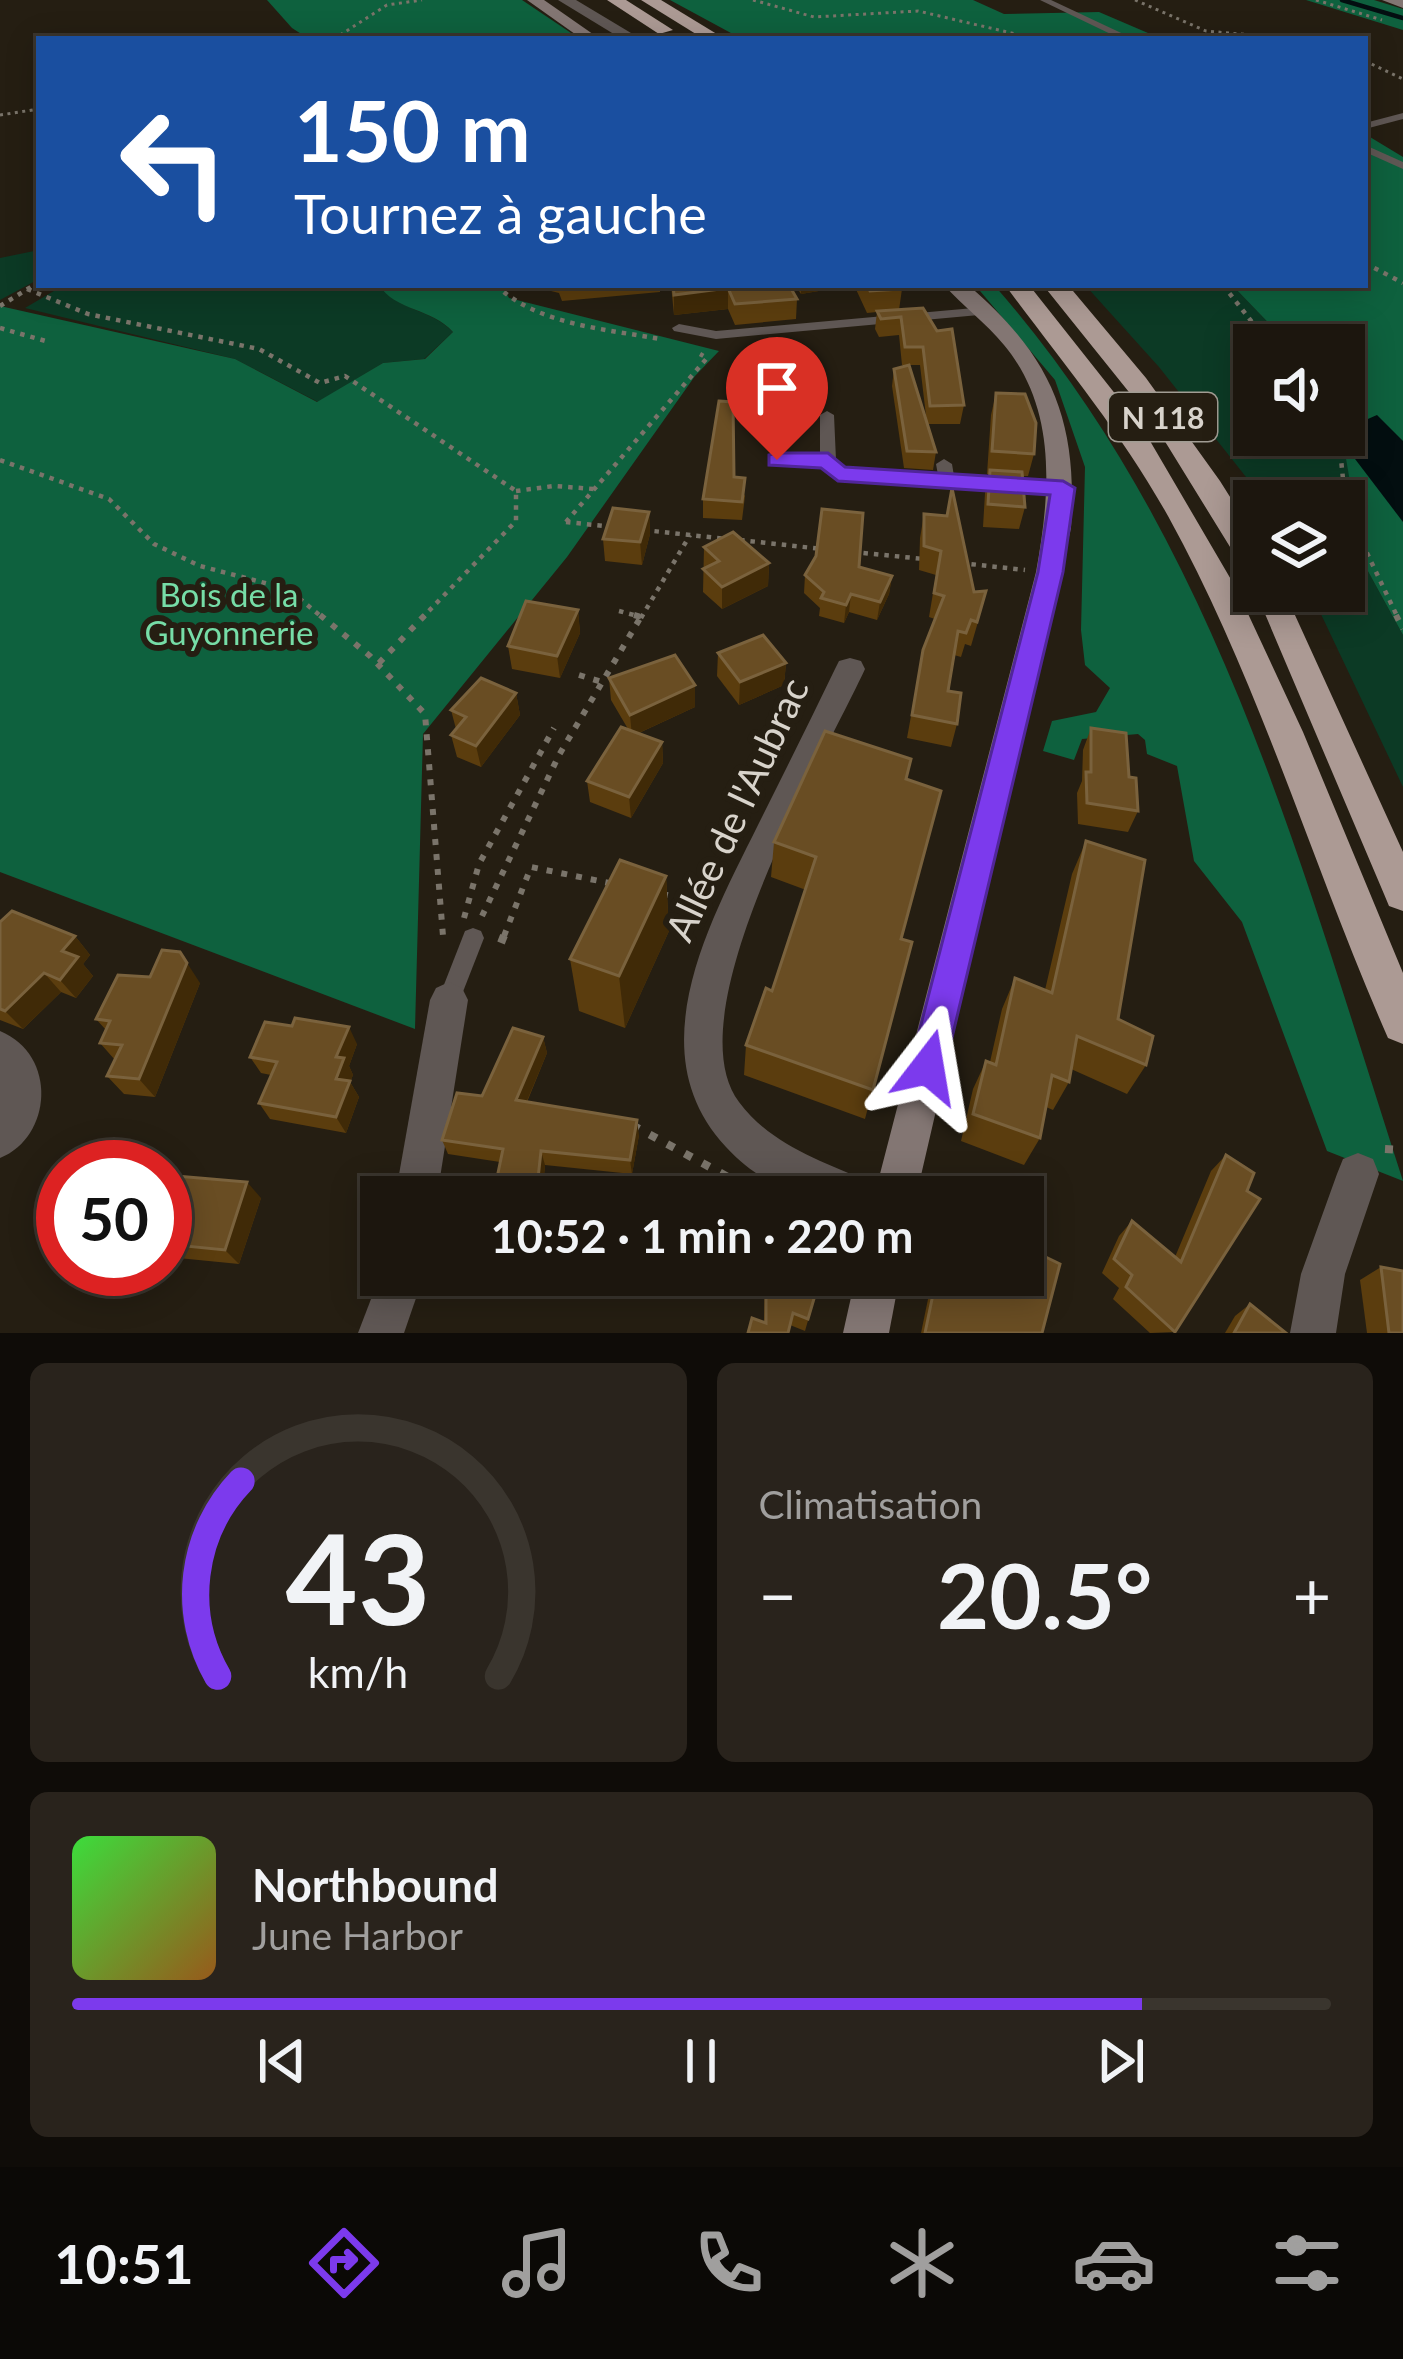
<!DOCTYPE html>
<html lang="fr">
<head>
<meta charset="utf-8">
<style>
  body { margin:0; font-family:Lato,sans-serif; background:#29231c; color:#f1f3f6; height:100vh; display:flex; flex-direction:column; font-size:45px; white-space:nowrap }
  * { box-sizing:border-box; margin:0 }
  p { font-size:39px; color:#a09f9e }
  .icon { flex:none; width:66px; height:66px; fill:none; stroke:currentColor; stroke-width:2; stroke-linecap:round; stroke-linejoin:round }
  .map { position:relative; height:1333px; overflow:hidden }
  .side { display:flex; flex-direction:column; gap:30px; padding:30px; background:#0f0c08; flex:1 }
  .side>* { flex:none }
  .hud { position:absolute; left:36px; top:36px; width:1332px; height:252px; border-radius:0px; box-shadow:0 6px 30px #0003,0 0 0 3px #3a352e; background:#1a4fa0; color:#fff; overflow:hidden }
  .buttons { position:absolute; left:1233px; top:324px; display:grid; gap:24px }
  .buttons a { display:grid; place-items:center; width:132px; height:132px; border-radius:0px; background:#1c160e; box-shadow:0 6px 30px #0003,0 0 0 3px #3a352e; font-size:60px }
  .speed { position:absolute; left:36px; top:1140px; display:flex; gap:24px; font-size:60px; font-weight:700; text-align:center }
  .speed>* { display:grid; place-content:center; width:156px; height:156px; border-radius:50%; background:#1c160e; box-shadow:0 6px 30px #0003,0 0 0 3px #3a352e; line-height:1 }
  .speed .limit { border:18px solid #d22; background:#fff; color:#111 }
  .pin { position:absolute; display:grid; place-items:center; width:102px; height:102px; color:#fff; margin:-123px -51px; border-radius:50% 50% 50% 0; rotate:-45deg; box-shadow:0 0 12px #0007 }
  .pin .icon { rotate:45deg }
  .me { position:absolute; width:132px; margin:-66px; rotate:14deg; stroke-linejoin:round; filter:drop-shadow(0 0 9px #0008) }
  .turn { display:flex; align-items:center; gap:42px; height:252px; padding:0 60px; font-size:54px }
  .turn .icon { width:156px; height:156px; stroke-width:2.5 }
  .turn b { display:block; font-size:84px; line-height:102px }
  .big { font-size:90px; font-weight:700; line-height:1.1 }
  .side .card { flex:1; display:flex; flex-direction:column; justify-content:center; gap:18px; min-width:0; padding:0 42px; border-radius:18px; background:#29231c }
  .side .dial { align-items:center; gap:0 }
  .dial svg { height:312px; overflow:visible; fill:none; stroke:#3a352e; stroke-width:7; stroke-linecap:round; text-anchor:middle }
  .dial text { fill:#f1f3f6; stroke:none }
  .song { display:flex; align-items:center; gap:36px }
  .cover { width:144px; height:144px; border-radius:18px; background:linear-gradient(135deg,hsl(120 70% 55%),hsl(30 70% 35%)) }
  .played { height:12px; border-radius:6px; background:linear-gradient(90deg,#7c3aed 85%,#3a352e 85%) }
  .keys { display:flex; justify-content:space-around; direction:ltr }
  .heat { display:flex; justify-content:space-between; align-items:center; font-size:66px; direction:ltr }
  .side .tiles { flex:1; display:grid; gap:30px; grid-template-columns:1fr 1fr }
  .card:last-child { grid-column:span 2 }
  .trip { position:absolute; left:360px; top:1176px; width:684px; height:120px; border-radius:0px; background:#1c160e; box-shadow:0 6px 30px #0003,0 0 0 3px #3a352e; font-weight:700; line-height:120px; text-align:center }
  .tab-bar { display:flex; height:192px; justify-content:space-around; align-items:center; background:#0b0906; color:#a09f9e }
  .tab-bar .icon { width:84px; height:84px }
  .tab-bar .selected { color:#7c3aed }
  .tab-bar b { font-size:54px; color:#f1f3f6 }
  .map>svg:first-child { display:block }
  .green { fill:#0c3a25 }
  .forest { fill:#0e613e }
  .water { fill:#030e10 }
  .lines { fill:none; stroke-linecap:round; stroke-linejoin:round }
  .stream { stroke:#030e10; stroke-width:4.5 }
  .path-far3 { stroke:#7a746a; stroke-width:3; stroke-dasharray:3 4.5; stroke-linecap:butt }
  .path-far2 { stroke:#7a746a; stroke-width:4.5; stroke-dasharray:4.5 6; stroke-linecap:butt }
  .path-far1 { stroke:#7a746a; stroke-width:6; stroke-dasharray:6 9; stroke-linecap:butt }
  .path { stroke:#7a746a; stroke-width:8; stroke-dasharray:8 12; stroke-linecap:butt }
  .service { fill:#5f5754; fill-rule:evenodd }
  .minor { fill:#5f5754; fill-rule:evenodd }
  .secondary { fill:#837673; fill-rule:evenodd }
  .trunk { fill:#ac9a94; fill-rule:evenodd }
  .wall { fill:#5b3d0e }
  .shaded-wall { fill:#402a07 }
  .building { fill:#694d23; stroke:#7a623d; stroke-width:3 }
  .route { fill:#7c3aed; stroke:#51269a; stroke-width:3 }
  .labels { text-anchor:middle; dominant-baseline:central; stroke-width:12; stroke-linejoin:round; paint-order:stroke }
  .shield { fill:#251e12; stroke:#a29d94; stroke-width:3 }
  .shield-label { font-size:30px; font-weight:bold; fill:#d8d3cb }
  .park-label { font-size:33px; fill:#76dda7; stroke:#251e12 }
  .near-street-label { font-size:39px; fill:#d8d3cb; stroke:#251e12 }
</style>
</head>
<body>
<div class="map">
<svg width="1403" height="1333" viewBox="0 0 1403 1333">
  <rect width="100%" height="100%" fill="#251e12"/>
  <g class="green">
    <polygon points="39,250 39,279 0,300 0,258"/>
    <path d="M64 285H379C395 310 432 309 453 332L424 359 383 363 318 402 235 359 25 308Z"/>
    <polygon points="1085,285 1232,285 1290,345 1254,345 1254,435 1343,435 1364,564 1403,635 1403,787 1310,591 1344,591 1344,501 1265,501 1159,367"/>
  </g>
  <g class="forest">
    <polygon points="267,0 522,0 580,39 309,39 292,28"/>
    <polygon points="670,0 973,0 1004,14 1099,12 1162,39 742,39"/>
    <polygon points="1306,0 1374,0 1403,9 1403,30"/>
    <polygon points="1365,134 1403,157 1403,635 1364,564 1342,435 1344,425 1359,410 1344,398 1344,345 1290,345 1232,285 1365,285"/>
    <path d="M379 285H502L509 298 719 351 695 376 567 557 423 734 415 1029 0 872V306L235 359 317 402 383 363 425 359 453 332C432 308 395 311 379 285Z"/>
    <path d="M975 285H994C1217 539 1301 866 1403 1181L1327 1151 1242 922 1194 861 1177 766 1147 754 1145 740 1138 734 1082 739 1074 760 1043 751 1052 721 1096 712 1110 688 1085 665 1081 630 1085 467 1055 380Z"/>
  </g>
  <polygon class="water" points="1377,415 1403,441 1403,522 1352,455 1345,429"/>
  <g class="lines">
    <polyline class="stream" points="1342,0 1403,18"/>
    <g class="path-far3">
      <polyline points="753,0 814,17 918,11 1037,39"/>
      <polyline points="1135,0 1206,31 1296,39"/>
      <polyline points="1316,0 1382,20"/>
      <polyline points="334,39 387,5 422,0"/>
      <polyline points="1365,61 1403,79"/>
      <polyline points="0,115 39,109"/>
    </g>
    <g class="path-far2">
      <polyline points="1365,263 1403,283"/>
      <path d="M496 285C537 325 606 329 660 339"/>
      <polyline points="1223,285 1270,345"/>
      <polyline points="27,289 88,314 259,349 320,383 345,376 516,491 516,521 422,618"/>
      <polyline points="0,306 39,282"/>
      <polyline points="0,328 49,342"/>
      <polyline points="1328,435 1341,459 1346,509 1398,618"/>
      <polyline points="0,460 109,499 154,544 200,566 288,589 323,618"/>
      <polyline points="516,491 554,486 594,489"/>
      <polyline points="566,522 613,527"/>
      <polyline points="566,522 707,358 700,354"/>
      <polyline points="644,530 727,539"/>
      <polyline points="740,540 822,549"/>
      <polyline points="853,552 924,559"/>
      <polyline points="961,563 1025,570"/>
      <polyline points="619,611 641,617"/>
      <polyline points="641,618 690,535"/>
    </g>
    <g class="path-far1">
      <polyline points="320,615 370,656 425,714 443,936"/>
      <polyline points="634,615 641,617"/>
      <polyline points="1396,615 1403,629"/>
      <polyline points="379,663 425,615"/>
      <polyline points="579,675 602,682"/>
      <polyline points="662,894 708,903"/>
      <polyline points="482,916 559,755 642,615"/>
      <polyline points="464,918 479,864 554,728"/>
      <polyline points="504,936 531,867 614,884"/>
    </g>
    <g class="path">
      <polyline points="501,943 505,933"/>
      <polyline points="632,1125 741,1184"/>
      <polyline points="1385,1149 1403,1150"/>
    </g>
    <g class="service">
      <polygon points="1040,0 1051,0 1134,39 1121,39"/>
      <polygon points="1403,113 1403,119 1365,129 1365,123"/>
      <polygon points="1365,145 1403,162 1403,169 1365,152"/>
      <polygon points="985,307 992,311 990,314 716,339 674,331 672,328 679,324 716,331"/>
      <polygon points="827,411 834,415 836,460 843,469 938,475 936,464 944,459 952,464 954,476 1063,483 1071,488 1063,493 838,479 833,477 824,465 772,463 772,457 777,455 820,455 820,415"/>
      <polygon points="473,928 481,931 484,938 457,1007 449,1011 441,1007 438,1000 465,931"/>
    </g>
    <g class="minor">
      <polygon points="558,0 576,0 641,39 622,39"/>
      <path d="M850 658 861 661 865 669C824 758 673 1014 739 1102 771 1145 821 1161 869 1182L875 1197C812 1197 772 1196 726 1147 637 1052 710 922 758 825 784 773 810 721 835 669L839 661Z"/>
      <polygon points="449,982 462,988 468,1000 437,1197 395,1197 430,1000 436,988"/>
      <path d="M0 1031C58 1055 52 1137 0 1158Z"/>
      <polygon points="1358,1153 1373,1159 1379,1174 1345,1274 1336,1333 1290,1333 1301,1274 1337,1174 1343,1159"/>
      <polygon points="381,1273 424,1275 404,1333 358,1333"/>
    </g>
    <g class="secondary">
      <polygon points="527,0 544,0 600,39 582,39"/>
      <polygon points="1382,0 1403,0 1403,8"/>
      <path d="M944 285H968C1051 356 1078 419 1071 528L916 1197H874L1036 572C1050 495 1058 410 1004 345 986 323 963 306 944 285Z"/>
      <polygon points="856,1275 900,1275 889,1333 843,1333"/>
    </g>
    <g class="trunk">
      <polygon points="607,0 626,0 673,30 659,34"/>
      <polygon points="641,0 661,0 725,39 704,39"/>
      <path d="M1005 285H1029L1143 429 1236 588 1303 732 1403 973V1044L1388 1038C1312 865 1260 683 1168 516 1121 432 1062 362 1005 285Z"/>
      <polygon points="1043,285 1068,285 1146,378 1220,481 1254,535 1254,571 1243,568 1153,422"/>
      <polygon points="1254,588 1284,591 1403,852 1403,911 1389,906 1384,894"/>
    </g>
  </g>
  <g class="wall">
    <polygon points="545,285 660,285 660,292 562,301 559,293 547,290"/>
    <polygon points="671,285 789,285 797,299 796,319 735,325 728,309 674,315"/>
    <polygon points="795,285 899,285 902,289 899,310 964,405 960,424 927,424 920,365 902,365 899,335 879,337 875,329 877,312 867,313 854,285 801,294"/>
    <polygon points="894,369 936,452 933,470 904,468 892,386"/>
    <polygon points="996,393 1034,454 1028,476 1022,476 1025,507 1019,529 983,527 985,493 990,474 987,474 991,415"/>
    <polygon points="734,477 745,496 742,520 703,518 703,499"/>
    <polygon points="649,512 650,534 642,565 605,561 603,539"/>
    <polygon points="924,514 974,592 980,615 971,646 965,644 961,657 954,655 948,691 957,724 951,747 907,738 923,650 935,619 929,617 936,575 919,570 920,538"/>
    <polygon points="704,547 769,563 768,586 722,609 703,592"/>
    <polygon points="859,567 892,576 889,594 877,620 849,612 844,623 819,616 820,608 804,593 805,575"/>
    <polygon points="578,610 580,633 560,678 512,669 508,646"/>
    <polygon points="718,653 786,663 784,685 739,705 717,676"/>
    <polygon points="609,678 695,707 639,733 662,742 663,763 631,818 590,802 587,781 628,729 611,700"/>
    <polygon points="516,693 520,715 481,767 457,757 451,735 456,729 451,710"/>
    <polygon points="1091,728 1129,777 1138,811 1128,832 1078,824 1077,793 1082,781 1083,750"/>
    <polygon points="907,780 901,939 912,942 865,1119 744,1075 746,1045 772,991 806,890 771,877 774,842"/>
    <polygon points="1086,841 1118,1019 1146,1065 1127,1094 1071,1069 1069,1082 1053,1110 1046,1107 1040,1138 1024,1165 961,1141 973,1089 986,1061 990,1062 1002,1009 1015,978 1045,990 1072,874"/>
    <polygon points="666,876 669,931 625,1028 579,1011 570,959"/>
    <polygon points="0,922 75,936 90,955 83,964 93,976 76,998 61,992 23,1029 0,1020"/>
    <polygon points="200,983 155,1097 124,1094 107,1076 115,1060 100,1043 106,1030 96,1019"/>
    <polygon points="543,1037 547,1053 527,1102 639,1135 632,1174 545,1165 542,1197 493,1197 500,1162 448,1154 442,1140 482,1096"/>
    <polygon points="357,1044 349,1066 353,1075 350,1082 359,1097 346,1133 270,1119 259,1103 271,1075 261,1073 250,1057"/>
    <polygon points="1226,1155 1175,1332 1150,1333 1113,1299 1119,1288 1102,1273 1119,1236 1132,1221 1175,1257 1211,1171"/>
    <polygon points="261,1198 239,1264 168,1257 165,1255 165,1206"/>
    <polygon points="1381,1267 1403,1333 1367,1333 1360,1280"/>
    <polygon points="765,1275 821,1275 805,1331 790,1325 764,1322"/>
    <polygon points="933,1275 1023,1275 1042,1333 921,1333"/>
    <polygon points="1250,1304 1286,1333 1225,1333 1235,1316"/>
  </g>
  <g class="shaded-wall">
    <polygon points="801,285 854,285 801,294"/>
    <polygon points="728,288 728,309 674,315 674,295"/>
    <polygon points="649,512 650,534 642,565 640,542"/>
    <polygon points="769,563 768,586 722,609 722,587"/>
    <polygon points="892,576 889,594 877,620 880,602"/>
    <polygon points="851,594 849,612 844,623 846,605"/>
    <polygon points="578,610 580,633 560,678 557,656"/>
    <polygon points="786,663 784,685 739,705 740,682"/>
    <polygon points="695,685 695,707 632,736 630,715"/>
    <polygon points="516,693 520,715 481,767 476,746"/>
    <polygon points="662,742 663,763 631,818 629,797"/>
    <polygon points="666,876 669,931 625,1028 619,976"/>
    <polygon points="75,936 90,955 83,964 93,976 76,998 60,980 62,951"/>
    <polygon points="180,952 200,983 155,1097 139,1079"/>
    <polygon points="44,973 61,992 23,1029 5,1011"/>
    <polygon points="349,1027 357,1044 349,1066 353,1075 350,1082 359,1097 346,1133 336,1117 336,1057"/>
    <polygon points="543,1037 547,1053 521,1115 516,1100"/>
    <polygon points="637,1120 639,1135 632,1174 630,1160"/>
    <polygon points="541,1151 545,1165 542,1197 536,1197"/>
    <polygon points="247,1182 261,1198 239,1264 225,1250"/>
  </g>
  <g class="building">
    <polygon points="673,285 789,285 797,299 735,304 728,288 674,295"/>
    <polygon points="867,285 899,285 902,289 870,291"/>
    <polygon points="923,308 937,331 952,329 964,405 930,406 923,347 905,347 901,317 881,319 877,311"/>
    <polygon points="909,365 936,452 907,451 894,369"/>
    <polygon points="996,393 1025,394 1036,423 1034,454 992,451"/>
    <polygon points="719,401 733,402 734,477 745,478 742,502 703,499"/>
    <polygon points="990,470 1022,472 1025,507 988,504"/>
    <polygon points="952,488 974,592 986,591 977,622 971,620 966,633 958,631 948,691 961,693 957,724 912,715 923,650 944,596 934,593 941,551 924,546 924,514 947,516"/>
    <polygon points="613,508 649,512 640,542 603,539"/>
    <polygon points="822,509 863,513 859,567 892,576 880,602 851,594 846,605 821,598 824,592 805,575 816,556"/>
    <polygon points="733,532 769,563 722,587 703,569 719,561 704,547"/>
    <polygon points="526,601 578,610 557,656 508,646"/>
    <polygon points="763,635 786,663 740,682 718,653"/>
    <polygon points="675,655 695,685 630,715 609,678"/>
    <polygon points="481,678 516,693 476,746 451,735 466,717 451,710"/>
    <polygon points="621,727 662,742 629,797 587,781"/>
    <polygon points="1091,728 1126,733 1129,777 1136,778 1138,811 1087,803 1086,772 1091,772"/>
    <polygon points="825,731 911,759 906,779 941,791 901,939 912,942 873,1090 746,1045 766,988 772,991 816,857 774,842"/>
    <polygon points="1086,841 1145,860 1118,1019 1153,1036 1146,1065 1077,1036 1069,1082 1052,1075 1040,1138 973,1114 986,1061 996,1065 1015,978 1052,993"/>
    <polygon points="620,860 666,876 619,976 570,959"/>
    <polygon points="12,911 75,936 62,951 78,957 60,980 44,973 5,1011 0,1009 0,922"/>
    <polygon points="162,950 180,952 187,963 139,1079 107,1076 122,1045 100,1043 110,1021 96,1019 118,975 150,977"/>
    <polygon points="295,1018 349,1027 336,1057 344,1058 336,1079 350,1081 336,1117 259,1103 277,1062 250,1057 265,1022 292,1026"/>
    <polygon points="513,1028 543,1037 516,1100 637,1120 630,1160 541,1151 536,1197 493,1197 503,1149 442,1140 457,1093 482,1096"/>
    <polygon points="1226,1155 1254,1173 1247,1191 1260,1199 1175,1332 1126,1287 1132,1275 1114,1259 1132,1221 1181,1262"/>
    <polygon points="176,1176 247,1182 225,1250 165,1244 165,1206"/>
    <polygon points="715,1180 738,1189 740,1184 772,1197 708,1197"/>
    <polygon points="955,1187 977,1197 953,1197"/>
    <polygon points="1023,1246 1060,1264 1042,1333 925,1333 937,1275 1023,1275"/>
    <polygon points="1381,1267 1403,1271 1403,1333 1389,1333"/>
    <polygon points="766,1275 821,1275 808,1319 793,1313 788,1333 748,1333 752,1318 766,1323"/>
    <polygon points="1250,1304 1286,1333 1234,1333"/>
  </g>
  <polygon class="route" points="777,453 828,453 845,467 1063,481 1075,488 1063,572 945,1067 940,1079 928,1084 915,1079 910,1067 1038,572 1050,495 838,481 821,468 769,465 769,455"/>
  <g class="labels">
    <rect class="shield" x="1109" y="393" width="108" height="48" rx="9"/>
    <g class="shield-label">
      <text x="1163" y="417">N 118</text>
    </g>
    <g class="park-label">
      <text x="229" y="594">Bois de la<tspan x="229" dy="38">Guyonnerie</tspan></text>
    </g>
    <g class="near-street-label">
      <text transform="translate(736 809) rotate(-65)">Allée de l'Aubrac</text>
    </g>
  </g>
</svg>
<div class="buttons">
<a><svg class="icon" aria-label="sound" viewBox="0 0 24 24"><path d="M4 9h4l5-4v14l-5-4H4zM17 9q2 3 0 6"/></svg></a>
<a><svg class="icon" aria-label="layers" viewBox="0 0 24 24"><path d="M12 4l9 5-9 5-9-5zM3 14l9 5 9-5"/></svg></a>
</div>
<div class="speed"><div class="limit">50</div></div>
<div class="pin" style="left:777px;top:460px;background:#d93025"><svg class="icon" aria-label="arrive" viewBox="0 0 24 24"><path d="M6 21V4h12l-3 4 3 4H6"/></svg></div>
<svg class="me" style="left:928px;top:1067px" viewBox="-20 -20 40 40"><path d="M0-17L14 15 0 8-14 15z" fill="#7c3aed" stroke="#fff" stroke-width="4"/></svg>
<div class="trip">10:52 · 1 min · 220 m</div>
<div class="hud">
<div class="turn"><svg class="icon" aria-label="left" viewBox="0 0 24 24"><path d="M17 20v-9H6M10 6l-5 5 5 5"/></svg><div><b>150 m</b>Tournez à gauche</div></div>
</div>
</div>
<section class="side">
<div class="tiles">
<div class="card dial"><svg viewBox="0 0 100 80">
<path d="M14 69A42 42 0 1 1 86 69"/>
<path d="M14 69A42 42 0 0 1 20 19" stroke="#7c3aed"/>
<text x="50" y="56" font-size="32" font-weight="700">43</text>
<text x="50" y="72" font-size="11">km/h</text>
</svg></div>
<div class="card"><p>Climatisation</p>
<div class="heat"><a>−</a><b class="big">20.5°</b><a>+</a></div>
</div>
<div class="card">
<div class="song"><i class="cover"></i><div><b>Northbound</b><p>June Harbor</p></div></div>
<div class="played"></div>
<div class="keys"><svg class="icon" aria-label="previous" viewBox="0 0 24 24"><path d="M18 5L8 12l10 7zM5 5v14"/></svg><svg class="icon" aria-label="pause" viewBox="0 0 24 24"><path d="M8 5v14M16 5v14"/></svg><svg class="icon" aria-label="next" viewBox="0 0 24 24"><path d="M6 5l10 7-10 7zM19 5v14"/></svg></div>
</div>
</div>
</section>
<nav class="tab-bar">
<b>10:51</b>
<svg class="icon selected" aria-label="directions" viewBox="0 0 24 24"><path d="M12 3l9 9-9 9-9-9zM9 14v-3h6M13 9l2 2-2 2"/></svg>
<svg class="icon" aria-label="music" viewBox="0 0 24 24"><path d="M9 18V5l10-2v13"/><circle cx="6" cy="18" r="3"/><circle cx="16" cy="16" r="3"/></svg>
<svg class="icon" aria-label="phone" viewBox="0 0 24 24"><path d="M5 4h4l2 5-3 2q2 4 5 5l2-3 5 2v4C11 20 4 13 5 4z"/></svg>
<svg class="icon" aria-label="climate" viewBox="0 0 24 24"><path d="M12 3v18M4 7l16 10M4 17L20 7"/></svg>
<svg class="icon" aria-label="car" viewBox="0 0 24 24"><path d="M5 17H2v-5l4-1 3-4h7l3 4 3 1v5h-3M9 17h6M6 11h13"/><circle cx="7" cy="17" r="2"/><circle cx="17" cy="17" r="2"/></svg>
<svg class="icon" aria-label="filters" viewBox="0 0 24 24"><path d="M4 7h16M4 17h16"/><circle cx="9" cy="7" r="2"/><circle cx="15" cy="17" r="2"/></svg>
</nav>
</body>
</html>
